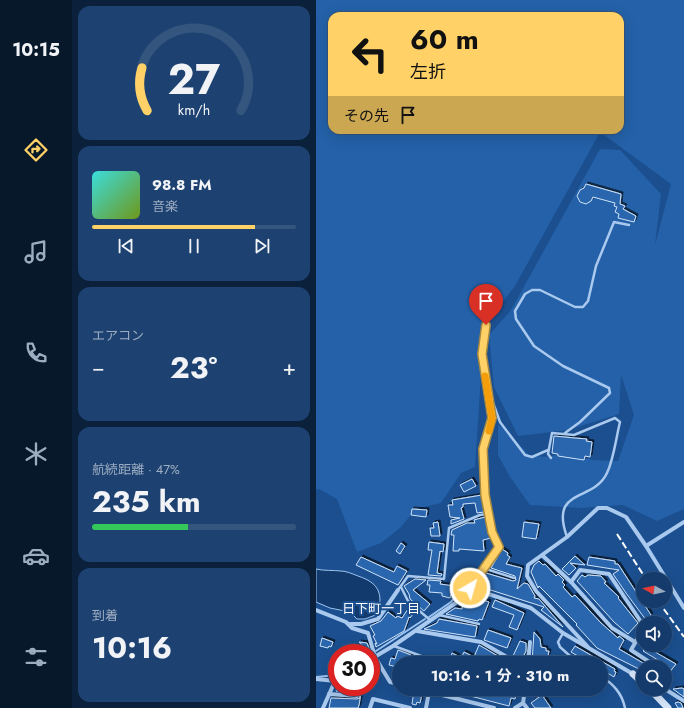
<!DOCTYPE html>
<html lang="ja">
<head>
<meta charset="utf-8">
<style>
  body { margin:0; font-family:Jost,"Noto Sans JP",sans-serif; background:#1d4271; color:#f1f3f6; height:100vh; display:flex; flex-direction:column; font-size:15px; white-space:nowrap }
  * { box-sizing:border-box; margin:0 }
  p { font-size:13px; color:#9dadc1 }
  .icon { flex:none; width:22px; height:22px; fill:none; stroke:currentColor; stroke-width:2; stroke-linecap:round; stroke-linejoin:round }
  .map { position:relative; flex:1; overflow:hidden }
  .sheet { display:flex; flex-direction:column; gap:6px; padding:6px; background:#0b203b; width:244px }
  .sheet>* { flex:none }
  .guide { position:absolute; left:12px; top:12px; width:296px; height:122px; border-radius:12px; box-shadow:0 4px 16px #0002,0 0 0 1px #33557e; background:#ffd166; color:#111; overflow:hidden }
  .needle { width:26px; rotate:278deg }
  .tools { position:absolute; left:320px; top:572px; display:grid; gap:8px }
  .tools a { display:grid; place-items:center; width:36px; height:36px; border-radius:50%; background:#143b6b; box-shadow:0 4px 16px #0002,0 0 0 1px #33557e; font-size:20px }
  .speed { position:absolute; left:12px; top:644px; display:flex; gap:8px; font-size:20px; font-weight:700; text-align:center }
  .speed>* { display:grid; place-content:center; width:52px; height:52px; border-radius:50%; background:#143b6b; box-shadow:0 4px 16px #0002,0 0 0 1px #33557e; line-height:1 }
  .speed .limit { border:6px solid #d22; background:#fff; color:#111 }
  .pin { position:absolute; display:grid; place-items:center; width:34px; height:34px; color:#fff; margin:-41px -17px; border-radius:50% 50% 50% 0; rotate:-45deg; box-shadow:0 0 4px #0007 }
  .pin .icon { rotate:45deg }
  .me { position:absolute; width:44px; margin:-22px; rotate:38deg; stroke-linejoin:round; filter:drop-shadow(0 0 3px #0008) }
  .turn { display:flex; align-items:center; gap:14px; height:84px; padding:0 16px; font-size:18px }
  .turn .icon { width:52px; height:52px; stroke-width:2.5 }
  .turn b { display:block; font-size:28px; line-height:34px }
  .then { display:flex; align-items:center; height:38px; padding:0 16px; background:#0003; gap:8px; font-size:15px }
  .big { font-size:30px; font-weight:700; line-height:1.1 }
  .sheet .widget { flex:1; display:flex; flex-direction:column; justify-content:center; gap:6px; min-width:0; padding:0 14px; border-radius:12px; background:#1d4271 }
  .sheet .dial { align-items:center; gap:0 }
  .dial svg { height:104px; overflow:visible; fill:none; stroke:#33557e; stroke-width:7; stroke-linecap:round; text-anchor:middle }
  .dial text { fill:#f1f3f6; stroke:none }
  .song { display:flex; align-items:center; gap:12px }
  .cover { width:48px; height:48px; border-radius:6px; background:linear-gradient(135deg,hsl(180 70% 55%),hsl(80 70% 35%)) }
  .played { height:4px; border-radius:2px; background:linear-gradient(90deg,#ffd166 80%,#33557e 80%) }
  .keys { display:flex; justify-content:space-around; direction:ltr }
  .heat { display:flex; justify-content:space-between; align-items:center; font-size:22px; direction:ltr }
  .charge { height:6px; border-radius:3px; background:linear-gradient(90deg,#34c759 47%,#33557e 0) }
  .trip { position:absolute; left:76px; top:656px; width:216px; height:40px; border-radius:20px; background:#143b6b; box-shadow:0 4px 16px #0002,0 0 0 1px #33557e; font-weight:700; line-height:40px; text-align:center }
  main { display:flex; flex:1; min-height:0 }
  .tabs { display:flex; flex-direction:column; width:72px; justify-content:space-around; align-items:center; background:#08182b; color:#9dadc1 }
  .tabs .icon { width:28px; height:28px }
  .tabs .active { color:#ffd166 }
  .tabs b { font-size:18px; color:#f1f3f6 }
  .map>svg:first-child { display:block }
  .green { fill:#2461a8; fill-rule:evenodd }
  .water { fill:#123a6d; stroke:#9cc4f0 }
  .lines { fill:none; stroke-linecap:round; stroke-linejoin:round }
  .stream { stroke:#9cc4f0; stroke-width:2 }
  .building { fill:#2a66ad; stroke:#cfe3fa; filter:url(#shadow) }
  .lane { stroke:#a9c9ee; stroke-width:2.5 }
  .street { stroke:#a9c9ee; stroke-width:4 }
  .secondary { stroke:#d6e6fa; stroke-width:7 }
  .rail { stroke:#fff; stroke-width:2; stroke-dasharray:7 3; stroke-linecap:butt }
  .route-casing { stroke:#a68842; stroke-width:10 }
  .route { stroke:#ffd166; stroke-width:7 }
  .slow { stroke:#f59e0b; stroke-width:7 }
  .labels { text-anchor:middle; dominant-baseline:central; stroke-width:4; stroke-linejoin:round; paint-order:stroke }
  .neighbourhood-label { font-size:13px; fill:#fff; stroke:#1b4f8f }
</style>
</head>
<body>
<main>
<nav class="tabs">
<b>10:15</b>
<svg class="icon active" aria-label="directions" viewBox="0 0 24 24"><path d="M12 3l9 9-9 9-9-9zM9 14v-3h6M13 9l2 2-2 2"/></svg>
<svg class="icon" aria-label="music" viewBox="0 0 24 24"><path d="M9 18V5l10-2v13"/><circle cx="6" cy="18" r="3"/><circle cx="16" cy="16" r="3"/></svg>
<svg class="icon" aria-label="phone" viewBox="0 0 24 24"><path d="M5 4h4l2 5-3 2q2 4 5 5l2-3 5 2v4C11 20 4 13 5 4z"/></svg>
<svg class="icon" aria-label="climate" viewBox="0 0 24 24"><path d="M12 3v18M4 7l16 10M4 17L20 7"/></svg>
<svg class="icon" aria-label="car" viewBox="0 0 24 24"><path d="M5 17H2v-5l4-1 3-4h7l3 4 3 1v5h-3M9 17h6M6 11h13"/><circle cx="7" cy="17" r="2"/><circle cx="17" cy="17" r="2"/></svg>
<svg class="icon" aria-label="filters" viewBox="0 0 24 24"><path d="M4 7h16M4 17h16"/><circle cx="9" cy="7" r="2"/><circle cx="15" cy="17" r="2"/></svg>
</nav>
<section class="sheet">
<div class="widget dial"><svg viewBox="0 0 100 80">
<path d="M14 69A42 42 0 1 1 86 69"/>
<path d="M14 69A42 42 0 0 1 10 36" stroke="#ffd166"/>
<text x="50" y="56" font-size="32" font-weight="700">27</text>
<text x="50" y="72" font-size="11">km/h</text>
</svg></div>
<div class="widget">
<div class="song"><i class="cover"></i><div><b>98.8 FM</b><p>音楽</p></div></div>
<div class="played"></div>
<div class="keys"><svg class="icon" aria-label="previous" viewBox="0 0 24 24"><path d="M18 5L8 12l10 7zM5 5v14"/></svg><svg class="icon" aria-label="pause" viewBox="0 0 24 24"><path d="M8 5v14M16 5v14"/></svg><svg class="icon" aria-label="next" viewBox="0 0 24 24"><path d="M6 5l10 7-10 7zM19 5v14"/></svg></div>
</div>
<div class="widget"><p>エアコン</p>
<div class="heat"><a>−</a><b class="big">23°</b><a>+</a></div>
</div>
<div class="widget"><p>航続距離 · 47%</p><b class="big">235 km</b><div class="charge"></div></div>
<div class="widget"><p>到着</p><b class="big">10:16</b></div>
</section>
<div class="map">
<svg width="368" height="708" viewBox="0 0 368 708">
  <defs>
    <filter id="shadow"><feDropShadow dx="2" dy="-2" stdDeviation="0" flood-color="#0009"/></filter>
  </defs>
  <rect width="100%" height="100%" fill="#1b4f8f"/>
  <path class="green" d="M0 0H368V509L341 521 307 505 265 508 214 505 194 477 182 455V425L188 428 214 456 234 457 246 452 277 460 302 461 318 415 305 375 303 414 252 430 202 436 178 387 173 335 195 310 284 149 304 150 345 194 339 245 355 184 284 132 199 286 185 304 165 325V376L159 467 145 473 125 503 100 509 84 528 65 543 41 552 21 499 3 489 0 490ZM16 16H304V130H16Z"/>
  <path class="water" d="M0 569C9 571 16 570 25 571 30 571 37 574 42 576 63 583 67 593 62 614L49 619H41L34 612 14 608 0 602Z"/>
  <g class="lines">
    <g class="stream">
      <polyline points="113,617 135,602 145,590"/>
      <polyline points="60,651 109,619"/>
      <polyline points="0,677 21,675"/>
    </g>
  </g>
  <g class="building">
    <polygon points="270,184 305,194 304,204 309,206 307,209 320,216 318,222 302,218 303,214 299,212 301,207 298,206 299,203 277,197 275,201 270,204 264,202 261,196 264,190 268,188"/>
    <polygon points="238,436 259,438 271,439 270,441 276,442 274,457 269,456 268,460 242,456 242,454 236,453"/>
    <polygon points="156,479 160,486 148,492 144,485"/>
    <polygon points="166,495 168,512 161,513 159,503 147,504 147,507 145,508 148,519 135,524 135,520 144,518 134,517 132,505 137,505 136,500"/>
    <polygon points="96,509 111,510 110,517 95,515"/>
    <polygon points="169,517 175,538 167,540 168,551 143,549 143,551 137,551 138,535 135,535 136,530 151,523 159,523 158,520"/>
    <polygon points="122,522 124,536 115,536 114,528 118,528 117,523"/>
    <polygon points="208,522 223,524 220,539 206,537"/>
    <polygon points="113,542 128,544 127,552 124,551 121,573 126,574 125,576 112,575 116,550 112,550"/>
    <polygon points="85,543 89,546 84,554 80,551"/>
    <polygon points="186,549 192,553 191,555 194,557 190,564 206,568 201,589 208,583 212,584 219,596 218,598 223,599 247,627 225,610 228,607 162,586 170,573 197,581 200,580 199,576 175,568"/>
    <polygon points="259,556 269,565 254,563 260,568 253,575 246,569"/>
    <polygon points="45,557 78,572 81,566 91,571 82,585 40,565"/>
    <polygon points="273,557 299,561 299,564 302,564 335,615 330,620 310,593 297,574 303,570 271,565"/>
    <polygon points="223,561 227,565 229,564 240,576 242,574 248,580 246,582 249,585 247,587 256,597 259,595 285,623 302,638 303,636 308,640 303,649 334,667 327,667 327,671 281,648 260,625 261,624 223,586 222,588 215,572 218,565"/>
    <polygon points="266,575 269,577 272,575 285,576 290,582 288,583 303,597 302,598 322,623 312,634 298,622 261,581"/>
    <polygon points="99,579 110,580 97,590 114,604 108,611 94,599 93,594 88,586"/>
    <polygon points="112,580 125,581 124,584 138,586 134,598 126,596 126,593 113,592 114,585 111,585"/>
    <polygon points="154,594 164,596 163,599 173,602 166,620 163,619 162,621 130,614 139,608 146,609 147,604 149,604"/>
    <polygon points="179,600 208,613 201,630 193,627 198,615 176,607"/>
    <polygon points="94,606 99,611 94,618 93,617 88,631 60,647 59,643 61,644 57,636 59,635 54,626 65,621 72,612 80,618 81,616 86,618"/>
    <polygon points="123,619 161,626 159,637 108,629 121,623"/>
    <polygon points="172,630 195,638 191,648 168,640"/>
    <polygon points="218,632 224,639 225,647 230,648 230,651 233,651 232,656 228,657 225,663 216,663"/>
    <polygon points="6,638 17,642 15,647 13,646 12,648 4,646"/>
    <polygon points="204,641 210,643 210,651 204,663 197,656"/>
    <polygon points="324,641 327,645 360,664 349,678 349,667 346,666 347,663 327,651 328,650 322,644"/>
    <polygon points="43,642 51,643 54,651 52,652 51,649"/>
    <polygon points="163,645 187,659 185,663 150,663 144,661 148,652 158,657"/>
    <polygon points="259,646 299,669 298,671 300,672 298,677 285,669 285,663 274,663 255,652"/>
    <polygon points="82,650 95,655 93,663 83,663 81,667 73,665 75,658 79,659"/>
    <polygon points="136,653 142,656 140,662 134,659"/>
    <polygon points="14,660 21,663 21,670 12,666"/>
    <polygon points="22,687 49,687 48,693 45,693 43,705 42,708 13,708 15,698 41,699 44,698 42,693 20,691"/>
    <polygon points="366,688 368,689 368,697 357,689"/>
    <polygon points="135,689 156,689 169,692 169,689 201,689 199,699 195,698 193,706 135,691"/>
    <polygon points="98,691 106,694 104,703 101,702 100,705 96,704"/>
    <polygon points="226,695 235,708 219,708 215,703"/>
    <polygon points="362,702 365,703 367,708 362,708 359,703"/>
  </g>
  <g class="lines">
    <g class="lane">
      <polyline points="175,397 184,422 209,455 216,457 232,450"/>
      <polyline points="249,433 264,422 294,393 293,388 247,366 218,346 200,319 199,311 209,294 216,290 224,290 259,307 267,307 272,301 280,266 298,222 313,225"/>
      <path d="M235 458 232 454 236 433 258 435 299 418 304 422C300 438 298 458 291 473 277 503 233 487 251 537"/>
      <polyline points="170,569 198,578"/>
      <polyline points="85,587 92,601 114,620"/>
      <polyline points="82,590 92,576 128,579 133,528 164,515 171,514"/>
      <polyline points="123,615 163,624"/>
      <polyline points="247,633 242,642 244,647 262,663"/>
      <polyline points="78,646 124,663"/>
      <path d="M285 676C297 684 306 693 309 708"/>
    </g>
    <g class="street">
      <polyline points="330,546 368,522"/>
      <polyline points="227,556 255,582 296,628 319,642"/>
      <polyline points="255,582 264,570 293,574 327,625"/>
      <polyline points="154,588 215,608 247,633 317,674 327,678"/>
      <polyline points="0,610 30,622 36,628 52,633 59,657 74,682 83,684"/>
      <polyline points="34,624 45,624 62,619 82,590"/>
      <polyline points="327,629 315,650 341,667"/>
      <polyline points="101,631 165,642 201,663"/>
      <polyline points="272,647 220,591 211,576 212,565 251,537 282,508 291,508 310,517 330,546 368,608"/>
      <polyline points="55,659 77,646 144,600 169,569 183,547 176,532 169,495 167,449 176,418 166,354 170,325"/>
      <polyline points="212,663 214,642"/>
      <polyline points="0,679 19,681"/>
      <polyline points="102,689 178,708"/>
      <polyline points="209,689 207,703 211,708"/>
      <polyline points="349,689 368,701"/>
      <polyline points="13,694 41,696"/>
      <polyline points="7,708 19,681 21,680"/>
      <polyline points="54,708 57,699 94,708"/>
      <polyline points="110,708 113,692"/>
      <polyline points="199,708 207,703"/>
    </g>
    <g class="secondary">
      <polyline points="317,674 327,683"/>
      <polyline points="334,689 352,708"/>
    </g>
    <g class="rail">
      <polyline points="301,534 330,579"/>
      <polyline points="342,601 368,637"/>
    </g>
  </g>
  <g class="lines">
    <defs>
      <polyline id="route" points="154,588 183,547 176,532 169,495 167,449 176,418 166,354 170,325"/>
    </defs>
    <use href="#route" class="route-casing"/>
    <use href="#route" class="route"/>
    <polyline class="slow" points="169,376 176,418 173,431"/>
  </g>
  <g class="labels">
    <g class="neighbourhood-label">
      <text x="65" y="608">日下町一丁目</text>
    </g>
  </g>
</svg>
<div class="tools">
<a><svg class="needle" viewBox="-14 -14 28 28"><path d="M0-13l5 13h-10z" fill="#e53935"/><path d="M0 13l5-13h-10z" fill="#9dadc1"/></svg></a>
<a><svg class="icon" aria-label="sound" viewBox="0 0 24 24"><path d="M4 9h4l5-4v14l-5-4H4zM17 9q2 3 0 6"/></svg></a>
<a><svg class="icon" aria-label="search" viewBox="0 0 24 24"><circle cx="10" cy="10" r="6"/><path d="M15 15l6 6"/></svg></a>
</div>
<div class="speed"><div class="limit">30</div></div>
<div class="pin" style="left:170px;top:325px;background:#d93025"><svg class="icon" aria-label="arrive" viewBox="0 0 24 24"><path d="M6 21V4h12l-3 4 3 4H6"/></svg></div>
<svg class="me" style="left:154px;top:588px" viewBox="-20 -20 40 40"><circle r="17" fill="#ffd166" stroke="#fff" stroke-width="3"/><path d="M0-11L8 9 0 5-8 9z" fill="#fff"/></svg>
<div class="trip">10:16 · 1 分 · 310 m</div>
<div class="guide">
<div class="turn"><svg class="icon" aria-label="left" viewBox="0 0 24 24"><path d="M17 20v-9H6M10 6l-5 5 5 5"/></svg><div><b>60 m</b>左折</div></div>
<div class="then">その先<svg class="icon" aria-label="arrive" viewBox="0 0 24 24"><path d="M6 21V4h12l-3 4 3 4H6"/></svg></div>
</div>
</div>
</main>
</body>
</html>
